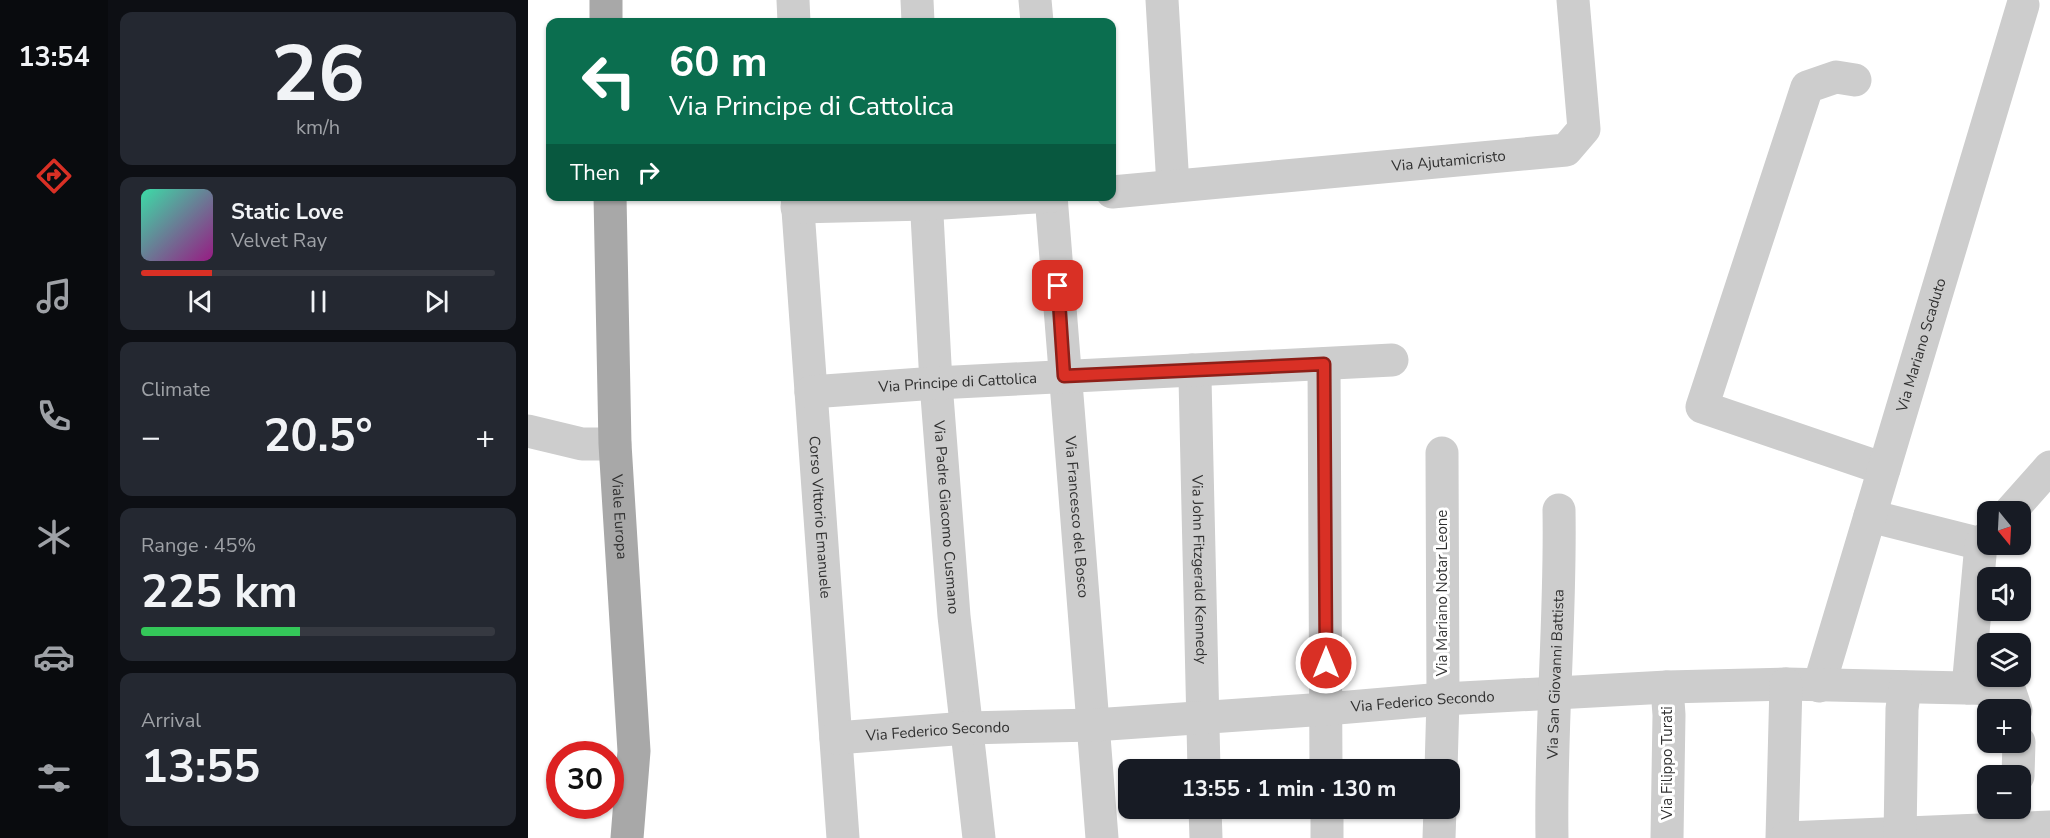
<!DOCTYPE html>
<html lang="en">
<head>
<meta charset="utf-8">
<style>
  body { margin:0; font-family:"Nunito Sans",sans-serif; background:#242831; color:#f1f3f6; height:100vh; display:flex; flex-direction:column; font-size:22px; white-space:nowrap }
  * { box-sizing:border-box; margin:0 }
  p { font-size:20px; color:#9ea1a6 }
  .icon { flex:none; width:33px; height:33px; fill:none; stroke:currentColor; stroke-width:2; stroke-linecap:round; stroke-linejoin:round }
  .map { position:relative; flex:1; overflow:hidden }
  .panel { display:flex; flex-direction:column; gap:12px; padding:12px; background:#0d0f14; width:420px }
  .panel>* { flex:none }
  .guide { position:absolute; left:18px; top:18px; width:570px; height:183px; border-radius:12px; box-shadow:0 2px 4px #0004; background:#0b6e4f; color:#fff; overflow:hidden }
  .needle { width:39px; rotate:162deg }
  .buttons { position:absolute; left:1449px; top:501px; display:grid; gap:12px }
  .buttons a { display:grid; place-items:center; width:54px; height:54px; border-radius:12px; background:#171b24; box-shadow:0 2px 4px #0004; font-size:30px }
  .speed { position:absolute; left:18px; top:741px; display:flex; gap:12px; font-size:30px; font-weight:700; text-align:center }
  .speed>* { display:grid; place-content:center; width:78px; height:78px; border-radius:50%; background:#171b24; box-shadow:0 2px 4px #0004; line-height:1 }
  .speed .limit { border:9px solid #d22; background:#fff; color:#111 }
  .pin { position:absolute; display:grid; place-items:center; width:51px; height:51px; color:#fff; margin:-26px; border-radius:12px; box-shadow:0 3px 9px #0006 }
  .me { position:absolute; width:66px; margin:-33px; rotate:0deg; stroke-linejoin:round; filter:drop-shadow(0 0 4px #0008) }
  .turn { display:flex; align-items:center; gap:21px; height:126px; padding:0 24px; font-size:27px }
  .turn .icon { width:78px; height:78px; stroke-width:2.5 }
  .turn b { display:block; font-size:42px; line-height:51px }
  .then { display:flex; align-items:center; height:57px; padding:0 24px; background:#0003; gap:12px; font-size:22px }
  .big { font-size:45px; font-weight:700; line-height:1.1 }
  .panel .tile { flex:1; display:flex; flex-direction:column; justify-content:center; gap:9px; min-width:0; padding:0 21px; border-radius:12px; background:#242831 }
  .panel .dial { align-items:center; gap:0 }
  .dial b { font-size:78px; line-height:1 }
  .song { display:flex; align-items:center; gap:18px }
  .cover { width:72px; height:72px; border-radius:9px; background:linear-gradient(135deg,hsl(160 70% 55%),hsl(310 70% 35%)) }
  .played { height:6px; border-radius:3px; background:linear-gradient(90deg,#d93025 20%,#363941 20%) }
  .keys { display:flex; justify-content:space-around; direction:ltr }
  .heat { display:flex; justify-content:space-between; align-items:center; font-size:33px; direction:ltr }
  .charge { height:9px; border-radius:4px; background:linear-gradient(90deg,#34c759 45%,#363941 0) }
  .trip { position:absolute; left:590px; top:759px; width:342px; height:60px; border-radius:12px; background:#171b24; box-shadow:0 2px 4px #0004; font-weight:700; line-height:60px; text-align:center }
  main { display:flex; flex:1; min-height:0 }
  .tabs { display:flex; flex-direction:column; width:108px; justify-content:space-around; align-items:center; background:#090b0e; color:#9ea1a6 }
  .tabs .icon { width:42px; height:42px }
  .tabs .active { color:#d93025 }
  .tabs b { font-size:27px; color:#f1f3f6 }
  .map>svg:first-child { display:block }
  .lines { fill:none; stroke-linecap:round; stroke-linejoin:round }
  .minor { stroke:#cdcdcd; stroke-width:33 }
  .major { stroke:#a8a8a8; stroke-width:33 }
  .route-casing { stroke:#8d1f18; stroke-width:15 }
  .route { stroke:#d93025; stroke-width:10 }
  .labels { text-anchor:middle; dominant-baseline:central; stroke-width:6; stroke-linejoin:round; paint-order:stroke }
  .street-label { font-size:15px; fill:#303030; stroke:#fff }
</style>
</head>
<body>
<main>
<nav class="tabs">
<b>13:54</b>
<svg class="icon active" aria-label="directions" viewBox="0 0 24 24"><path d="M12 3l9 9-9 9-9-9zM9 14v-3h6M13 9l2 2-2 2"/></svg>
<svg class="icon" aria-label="music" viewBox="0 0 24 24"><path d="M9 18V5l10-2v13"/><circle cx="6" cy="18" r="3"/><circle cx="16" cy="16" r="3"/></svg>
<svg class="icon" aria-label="phone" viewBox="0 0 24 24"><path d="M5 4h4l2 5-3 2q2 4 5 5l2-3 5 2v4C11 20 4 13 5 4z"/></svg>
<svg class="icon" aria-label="climate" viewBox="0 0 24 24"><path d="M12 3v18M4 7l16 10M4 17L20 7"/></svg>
<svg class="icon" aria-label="car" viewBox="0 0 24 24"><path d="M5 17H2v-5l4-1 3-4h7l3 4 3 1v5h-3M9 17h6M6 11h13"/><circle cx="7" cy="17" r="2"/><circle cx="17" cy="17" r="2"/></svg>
<svg class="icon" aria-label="filters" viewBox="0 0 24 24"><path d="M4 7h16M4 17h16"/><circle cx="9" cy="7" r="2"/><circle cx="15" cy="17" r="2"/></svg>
</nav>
<section class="panel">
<div class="tile dial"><b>26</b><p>km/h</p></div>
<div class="tile">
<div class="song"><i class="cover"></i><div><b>Static Love</b><p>Velvet Ray</p></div></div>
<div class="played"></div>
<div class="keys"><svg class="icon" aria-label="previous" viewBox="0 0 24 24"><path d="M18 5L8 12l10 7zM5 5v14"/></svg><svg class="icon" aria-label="pause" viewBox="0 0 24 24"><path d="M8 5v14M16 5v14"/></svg><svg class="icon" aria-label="next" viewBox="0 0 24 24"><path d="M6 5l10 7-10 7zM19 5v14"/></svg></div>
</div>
<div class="tile"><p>Climate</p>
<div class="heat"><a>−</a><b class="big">20.5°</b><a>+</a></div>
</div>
<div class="tile"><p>Range · 45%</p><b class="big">225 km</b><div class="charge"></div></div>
<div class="tile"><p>Arrival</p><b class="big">13:55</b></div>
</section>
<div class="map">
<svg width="1522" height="838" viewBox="0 0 1522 838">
  <rect width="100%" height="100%" fill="#fff"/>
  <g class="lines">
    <g class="minor">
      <polyline points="265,0 266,22"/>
      <polyline points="389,0 390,22"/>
      <polyline points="507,0 509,22"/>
      <polyline points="634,0 645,186"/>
      <polyline points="1327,80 1308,77 1279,87 1174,407 1356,469"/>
      <path id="s1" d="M584 192 1038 150 1056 129 1045 0"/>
      <path id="s2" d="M269 196 315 838"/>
      <path id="s3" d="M398 196 408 383 426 616 451 838"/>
      <path id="s4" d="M523 196C539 410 559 624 574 838"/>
      <polyline points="269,207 399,204 524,196"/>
      <polyline points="796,364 798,770"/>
      <path id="s5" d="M664 370 667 378 676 770"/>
      <path id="s6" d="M283 392 408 383 864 360"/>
      <polyline points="0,431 54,444 87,444"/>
      <polyline points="1482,512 1522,467"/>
      <polyline points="1342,516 1453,544 1460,537"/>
      <path id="s7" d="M1291 686 1495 5"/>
      <polyline points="1139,687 1141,715 1139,838"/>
      <polyline points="1440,688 1453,544"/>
      <path id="s8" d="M308 738 439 728 566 725 798 709 915 699 1139 687 1258 684 1481 689 1488 710"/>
      <polyline points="913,770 915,699 914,453"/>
      <polyline points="1490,776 1491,742"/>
      <polyline points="677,808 678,838"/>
      <polyline points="799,838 799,808"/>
      <polyline points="911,838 912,808"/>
      <path id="s9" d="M1024 838C1022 729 1033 619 1031 510"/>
      <polyline points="1254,838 1258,684"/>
      <polyline points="1258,838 1522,827"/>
      <polyline points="1372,838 1374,709 1377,687"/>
    </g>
    <g class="major">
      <polyline points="78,0 78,22"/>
      <path id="s10" d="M82 196 87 444 106 751 99 838"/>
    </g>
  </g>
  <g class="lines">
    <defs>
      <polyline id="route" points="530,286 536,376 796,364 798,663"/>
    </defs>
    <use href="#route" class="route-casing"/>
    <use href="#route" class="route"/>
  </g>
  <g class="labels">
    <g class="street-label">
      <text stroke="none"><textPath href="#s1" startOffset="338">Via Ajutamicristo</textPath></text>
      <text stroke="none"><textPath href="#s7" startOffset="356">Via Mariano Scaduto</textPath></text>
      <text stroke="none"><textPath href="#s6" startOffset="147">Via Principe di Cattolica</textPath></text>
      <text stroke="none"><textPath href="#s2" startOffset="322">Corso Vittorio Emanuele</textPath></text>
      <text stroke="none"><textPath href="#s4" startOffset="322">Via Francesco del Bosco</textPath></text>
      <text stroke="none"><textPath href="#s10" startOffset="321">Viale Europa</textPath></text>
      <text stroke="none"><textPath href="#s3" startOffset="322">Via Padre Giacomo Cusmano</textPath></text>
      <text stroke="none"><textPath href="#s5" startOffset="200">Via John Fitzgerald Kennedy</textPath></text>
      <text transform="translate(914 593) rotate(-90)">Via Mariano Notar Leone</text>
      <text stroke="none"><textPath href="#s9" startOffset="164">Via San Giovanni Battista</textPath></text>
      <text stroke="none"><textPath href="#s8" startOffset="588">Via Federico Secondo</textPath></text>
      <text stroke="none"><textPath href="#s8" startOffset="102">Via Federico Secondo</textPath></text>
      <text transform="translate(1139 763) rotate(-90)">Via Filippo Turati</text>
    </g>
  </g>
</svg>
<div class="buttons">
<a><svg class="needle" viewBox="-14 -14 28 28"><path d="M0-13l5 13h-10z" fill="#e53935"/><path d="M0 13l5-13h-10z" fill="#9ea1a6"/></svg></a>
<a><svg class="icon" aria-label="sound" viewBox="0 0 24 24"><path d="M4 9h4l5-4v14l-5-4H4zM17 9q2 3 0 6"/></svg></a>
<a><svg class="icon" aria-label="layers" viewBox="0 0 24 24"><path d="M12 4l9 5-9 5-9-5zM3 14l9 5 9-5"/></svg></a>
<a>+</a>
<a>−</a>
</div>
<div class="speed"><div class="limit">30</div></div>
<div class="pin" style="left:530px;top:286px;background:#d93025"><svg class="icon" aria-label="arrive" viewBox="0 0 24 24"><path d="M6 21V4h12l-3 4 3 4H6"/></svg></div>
<svg class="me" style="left:798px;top:663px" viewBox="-20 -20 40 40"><circle r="17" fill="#d93025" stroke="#fff" stroke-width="3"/><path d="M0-11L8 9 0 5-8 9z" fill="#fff"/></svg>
<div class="trip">13:55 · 1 min · 130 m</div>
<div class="guide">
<div class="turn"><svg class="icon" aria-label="left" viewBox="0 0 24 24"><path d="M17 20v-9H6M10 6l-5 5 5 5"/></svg><div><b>60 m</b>Via Principe di Cattolica</div></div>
<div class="then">Then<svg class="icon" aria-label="right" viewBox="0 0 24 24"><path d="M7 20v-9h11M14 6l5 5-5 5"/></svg></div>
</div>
</div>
</main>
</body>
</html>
